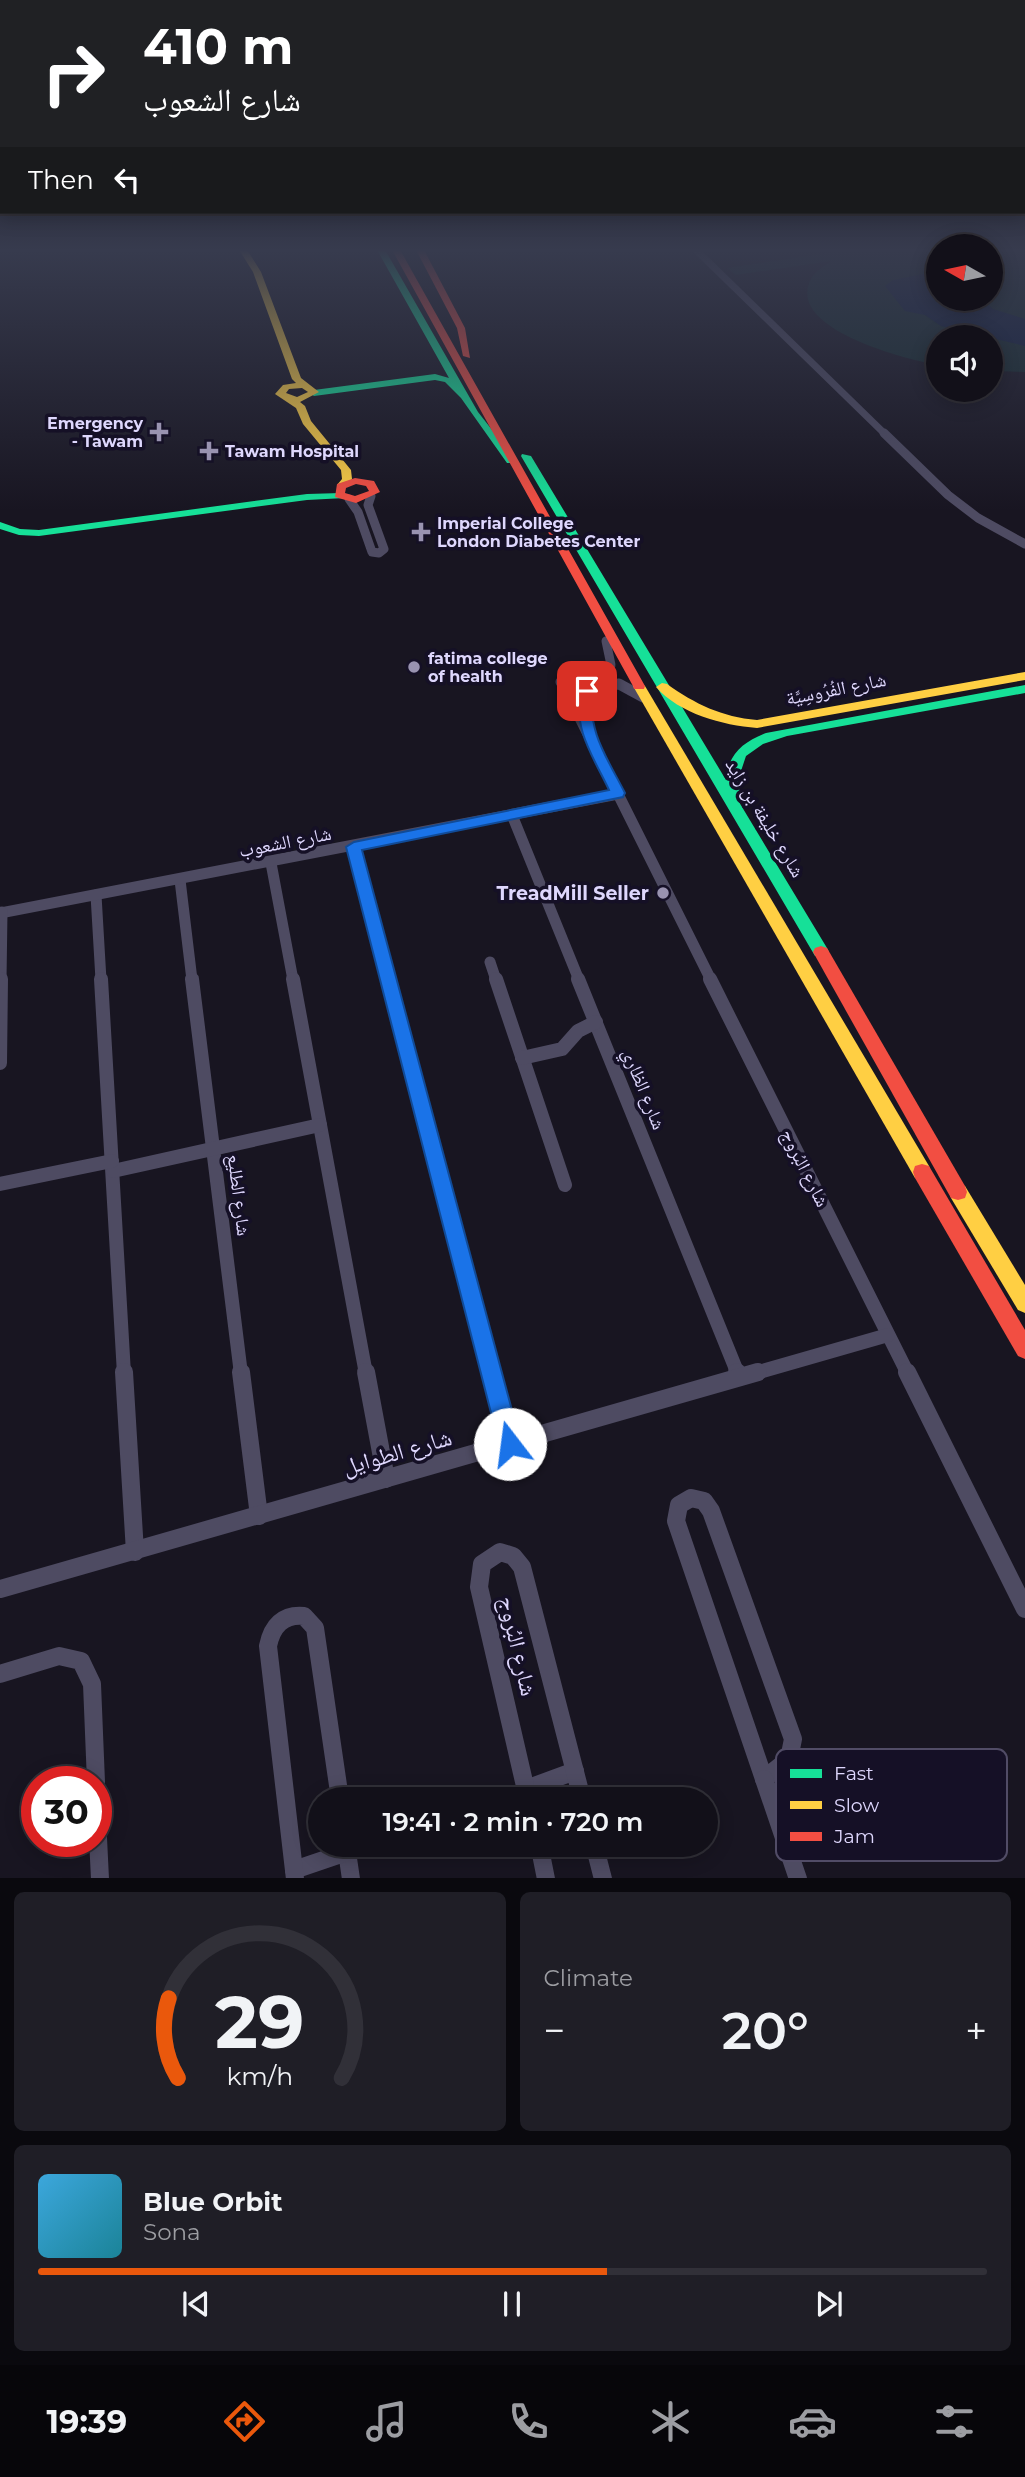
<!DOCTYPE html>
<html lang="en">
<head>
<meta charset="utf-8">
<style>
  body { margin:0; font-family:Montserrat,"Noto Naskh Arabic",sans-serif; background:#1f1e26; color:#f1f3f6; height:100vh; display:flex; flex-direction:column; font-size:26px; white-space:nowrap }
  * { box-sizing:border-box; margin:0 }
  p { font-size:23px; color:#9c9da2 }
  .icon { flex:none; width:38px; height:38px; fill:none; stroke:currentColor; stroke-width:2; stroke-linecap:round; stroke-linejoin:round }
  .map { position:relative; height:1878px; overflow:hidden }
  .side { display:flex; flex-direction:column; gap:14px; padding:14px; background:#0a090e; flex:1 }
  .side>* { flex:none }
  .hud { position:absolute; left:0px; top:0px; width:1026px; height:214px; box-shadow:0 4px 18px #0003,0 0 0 2px #313038; background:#202124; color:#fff; overflow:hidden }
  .needle { width:46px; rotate:279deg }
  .fabs { position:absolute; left:926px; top:234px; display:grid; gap:14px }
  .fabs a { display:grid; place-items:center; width:77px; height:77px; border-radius:50%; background:#121019; box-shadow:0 4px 18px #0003,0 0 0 2px #313038; font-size:35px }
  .speed { position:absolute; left:21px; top:1766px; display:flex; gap:14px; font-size:35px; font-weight:700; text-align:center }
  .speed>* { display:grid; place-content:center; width:91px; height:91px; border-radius:50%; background:#121019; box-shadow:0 4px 18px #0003,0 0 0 2px #313038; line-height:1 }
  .speed .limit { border:10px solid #d22; background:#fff; color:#111 }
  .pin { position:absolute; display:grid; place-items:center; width:60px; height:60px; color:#fff; margin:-30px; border-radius:14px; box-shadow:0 4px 10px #0006 }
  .me { position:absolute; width:77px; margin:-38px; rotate:345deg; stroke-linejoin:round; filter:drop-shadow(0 0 5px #0008) }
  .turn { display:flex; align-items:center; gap:24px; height:147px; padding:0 28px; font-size:32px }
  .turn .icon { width:91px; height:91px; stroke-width:2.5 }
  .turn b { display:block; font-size:49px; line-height:60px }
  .then { display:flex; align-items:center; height:66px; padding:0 28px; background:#0003; gap:14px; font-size:26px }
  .big { font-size:52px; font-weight:600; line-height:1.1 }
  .side .widget { flex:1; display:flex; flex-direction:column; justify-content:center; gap:10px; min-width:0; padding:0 24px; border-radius:10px; background:#1f1e26 }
  .side .dial { align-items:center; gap:0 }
  .dial svg { height:182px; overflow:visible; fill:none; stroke:#313038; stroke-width:7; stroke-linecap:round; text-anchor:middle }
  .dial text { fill:#f1f3f6; stroke:none }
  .song { display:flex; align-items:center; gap:21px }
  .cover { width:84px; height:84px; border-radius:10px; background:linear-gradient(135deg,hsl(200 70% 55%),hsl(190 70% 35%)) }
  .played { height:7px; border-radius:4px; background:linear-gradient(90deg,#ea580c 60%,#313038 60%) }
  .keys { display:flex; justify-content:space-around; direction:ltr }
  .heat { display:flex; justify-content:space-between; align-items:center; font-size:38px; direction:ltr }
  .side .tiles { flex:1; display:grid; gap:14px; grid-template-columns:1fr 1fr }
  .widget:last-child { grid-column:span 2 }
  .trip { position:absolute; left:308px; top:1787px; width:410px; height:70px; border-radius:35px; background:#121019; box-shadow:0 4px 18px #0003,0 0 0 2px #313038; font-weight:600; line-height:70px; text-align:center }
  .tabs { display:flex; height:112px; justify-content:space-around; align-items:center; background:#07060a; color:#9c9da2 }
  .tabs .icon { width:49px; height:49px }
  .tabs .active { color:#ea580c }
  .tabs b { font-size:32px; color:#f1f3f6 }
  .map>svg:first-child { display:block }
  .green { fill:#152b2e }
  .water { fill:#0e1c40 }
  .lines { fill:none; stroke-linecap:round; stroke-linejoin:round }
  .street-far4 { stroke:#4e4b62; stroke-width:7 }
  .street-far3 { stroke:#4e4b62; stroke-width:9 }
  .street-far2 { stroke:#4e4b62; stroke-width:11 }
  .street-far1 { stroke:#4e4b62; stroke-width:14 }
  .street { stroke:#4e4b62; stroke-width:18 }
  .fast { fill:#16e098; fill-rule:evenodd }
  .slow { fill:#ffcf43; fill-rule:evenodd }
  .jam { fill:#f24e42; fill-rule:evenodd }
  .route { fill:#1a73e8; stroke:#114b97; stroke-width:2 }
  .poi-dot { fill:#9993b0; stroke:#151026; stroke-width:2.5 }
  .labels { text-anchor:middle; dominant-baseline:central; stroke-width:7; stroke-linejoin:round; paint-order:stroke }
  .far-poi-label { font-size:16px; font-weight:bold; fill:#ded7fd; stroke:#151026; text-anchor:start }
  .street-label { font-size:19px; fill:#ded7fd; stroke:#151026 }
  .poi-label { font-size:19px; font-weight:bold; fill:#ded7fd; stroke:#151026; text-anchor:end }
  .near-street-label { font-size:23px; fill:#ded7fd; stroke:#151026 }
  .key { fill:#151026; stroke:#514c66; stroke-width:2 }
  .key-label { font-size:19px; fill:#ded7fd }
</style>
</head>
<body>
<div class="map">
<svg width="1025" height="1879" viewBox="0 0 1025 1879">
  <rect width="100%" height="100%" fill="#181521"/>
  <path class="green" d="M861 248H938V299H990L991 248H1025V372L991 371 990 338H938V365C908 360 784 329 811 279 815 271 825 266 831 261L736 275 727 268Z"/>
  <polygon class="water" points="938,271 938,299 981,299 993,309 1025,319 1025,346 941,326 925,315 905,311 885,286 893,280"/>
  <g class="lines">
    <polyline class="street-far4" points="694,248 886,435"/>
    <g class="street-far3">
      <polyline points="884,433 948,495 978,518 1025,544"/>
      <polyline points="349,499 358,512 372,552 379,553 384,549 368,505 371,496"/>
      <polyline points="587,673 603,671 611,665 606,641"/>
      <polyline points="569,674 588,674"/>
    </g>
    <g class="street-far2">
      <path d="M571 672 591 674 596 685C582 693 573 694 561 682Z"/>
      <polyline points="587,673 595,672"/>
      <polyline points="594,687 619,684 643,697"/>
      <polyline points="575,692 580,718 711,980"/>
      <polyline points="512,815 579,980"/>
      <polyline points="354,847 389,980"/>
      <polyline points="271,863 293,980"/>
      <polyline points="180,880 192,980"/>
      <polyline points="96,895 101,980"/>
      <polyline points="0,913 618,794"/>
      <polyline points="490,962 496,980"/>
      <polyline points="1,980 2,912"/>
    </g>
    <g class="street-far1">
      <polyline points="101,979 124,1374"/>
      <polyline points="192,979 241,1374"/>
      <polyline points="293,979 366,1374"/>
      <polyline points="388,979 492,1374"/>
      <polyline points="496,979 565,1185"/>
      <polyline points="578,979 738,1374"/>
      <polyline points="710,979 908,1374"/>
      <polyline points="522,1058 562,1049 578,1031 596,1022"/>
      <polyline points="0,1063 1,979"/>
      <polyline points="113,1171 320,1125"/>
      <polyline points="0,1184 112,1161"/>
      <polyline points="752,1374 888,1335"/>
    </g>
    <g class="street">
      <polyline points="124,1372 135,1552"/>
      <polyline points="241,1372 259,1516"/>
      <polyline points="366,1372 386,1479"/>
      <polyline points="491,1372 510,1444"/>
      <polyline points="737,1372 739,1377"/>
      <polyline points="907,1372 1025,1609"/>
      <polygon points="691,1498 704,1501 711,1511 793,1739 789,1759 764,1779 676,1521 679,1505"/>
      <polyline points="0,1589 758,1372"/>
      <polyline points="0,1674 59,1656 81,1661 92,1684 96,1782"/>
      <polyline points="764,1779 798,1879"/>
      <polyline points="526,1789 575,1771"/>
      <polyline points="96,1797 100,1879"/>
      <polyline points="528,1799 479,1587 482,1564 500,1552 513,1556 522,1567 582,1799"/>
      <polyline points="539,1844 546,1879"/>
      <polyline points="594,1844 603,1879"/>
      <polyline points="346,1845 351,1879"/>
      <polyline points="294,1870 347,1852"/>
      <path d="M295 1879 268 1646C272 1626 283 1614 304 1616L315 1628 340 1799"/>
    </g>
    <g class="fast">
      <polygon points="376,248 384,248 478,412 515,459 515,463 507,463 461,398 445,382 435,380 314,396 309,393 314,390 435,374 449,378"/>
      <path d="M522 454 531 456 726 780C728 754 743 742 766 733L1025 685V693L787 736 763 744 746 756 740 774 739 802 827 948 829 952 827 956H815L521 456Z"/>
      <polygon points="341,493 345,494 345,498 307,500 39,536 19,535 0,529 0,522 20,529 39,530 307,494"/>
    </g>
    <g class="slow">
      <path d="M238 248H246L261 272 301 378 319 392 300 402 305 406 311 421 351 470 352 479 346 487 337 485 342 479 341 470 303 424 296 408 275 394 283 385 296 383 292 379 253 272ZM302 388 308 392 297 397 286 393 289 389Z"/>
      <path d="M1025 672V680L757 728C722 725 680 714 656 687L662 683 667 684C695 704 722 717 757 720Z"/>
      <polygon points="639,682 645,686 929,1166 931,1172 929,1178 922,1180 915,1178 633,686"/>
      <polygon points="958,1184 965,1186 1025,1285 1025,1313 1018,1310 951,1198 949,1192 951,1186"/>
    </g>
    <g class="jam">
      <polygon points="391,248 399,248 645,686 644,689 634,689 633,686"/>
      <polygon points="415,248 423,248 465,328 470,358 463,356 457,328"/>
      <path d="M355 478 374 481 380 492 356 503 335 497 337 484ZM356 484 366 486 369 491 355 496 345 493 346 488Z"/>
      <polygon points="821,946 827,948 965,1186 967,1192 965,1198 958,1200 951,1198 813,952 815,948"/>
      <polygon points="922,1164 929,1166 1025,1330 1025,1359 1018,1356 915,1178 913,1172 915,1166"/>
    </g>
  </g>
  <linearGradient id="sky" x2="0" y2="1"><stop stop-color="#0d0c12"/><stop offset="0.49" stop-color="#373b4e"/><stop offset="1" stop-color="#373b4e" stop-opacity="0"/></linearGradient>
  <rect width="1025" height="511" fill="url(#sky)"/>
  <path class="route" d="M587 687 594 691C585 729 609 761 625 793L623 797 362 850 521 1444 518 1451 510 1455 503 1451 499 1444 346 847 354 842 609 790C594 758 572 728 581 691Z"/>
  <g class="poi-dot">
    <path d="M155.5 421.5h7v7h7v7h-7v7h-7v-7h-7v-7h7z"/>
    <path d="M205.5 440.5h7v7h7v7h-7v7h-7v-7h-7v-7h7z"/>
    <path d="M417.5 521.5h7v7h7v7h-7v7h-7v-7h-7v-7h7z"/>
    <circle cx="414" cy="667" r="7"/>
    <circle cx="663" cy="893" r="7"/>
  </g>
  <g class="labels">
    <g class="far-poi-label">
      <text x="143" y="423" text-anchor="end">Emergency<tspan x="143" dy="18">- Tawam</tspan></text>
      <text x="225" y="451">Tawam Hospital</text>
      <text x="437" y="523">Imperial College<tspan x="437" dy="18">London Diabetes Center</tspan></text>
      <text x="428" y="658">fatima college<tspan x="428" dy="18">of health</tspan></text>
    </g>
    <g class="street-label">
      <text transform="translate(836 689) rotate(-11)">شارع الفُرُوسِيَّة</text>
      <text transform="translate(765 818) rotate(59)">شارع خليفة بن زايد</text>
      <text transform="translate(285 842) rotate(-11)">شارع الشعوب</text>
      <text transform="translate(644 1089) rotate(68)">شارع الظاري</text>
      <text transform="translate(805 1168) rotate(63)">شارع البُروج</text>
      <text transform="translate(239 1195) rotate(83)">شارع الطليع</text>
    </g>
    <g class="poi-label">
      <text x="649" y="893">TreadMill Seller</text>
    </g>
    <g class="near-street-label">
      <text transform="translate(397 1452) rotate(-16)">شارع الطوايل</text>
      <text transform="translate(518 1646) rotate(77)">شارع البُروج</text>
    </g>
  </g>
  <rect x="776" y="1749" width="231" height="112" rx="10" class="key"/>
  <rect x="790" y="1769" width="32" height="9" fill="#16e098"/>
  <rect x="790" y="1801" width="32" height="8" fill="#ffcf43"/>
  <rect x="790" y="1832" width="32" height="9" fill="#f24e42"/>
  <g class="key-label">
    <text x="834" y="1780">Fast</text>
    <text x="834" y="1812">Slow</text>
    <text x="834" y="1843">Jam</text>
  </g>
</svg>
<div class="fabs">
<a><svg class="needle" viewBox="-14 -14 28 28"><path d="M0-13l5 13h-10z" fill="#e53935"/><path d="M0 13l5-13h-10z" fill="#9c9da2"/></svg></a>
<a><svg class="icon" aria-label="sound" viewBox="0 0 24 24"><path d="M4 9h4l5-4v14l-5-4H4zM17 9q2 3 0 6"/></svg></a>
</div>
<div class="speed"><div class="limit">30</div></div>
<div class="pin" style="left:587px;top:691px;background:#d93025"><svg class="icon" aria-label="arrive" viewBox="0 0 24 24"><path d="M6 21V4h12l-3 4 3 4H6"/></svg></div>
<svg class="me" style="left:510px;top:1444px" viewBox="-20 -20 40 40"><circle r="19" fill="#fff"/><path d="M0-13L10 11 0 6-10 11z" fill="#1a73e8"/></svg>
<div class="trip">19:41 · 2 min · 720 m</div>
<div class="hud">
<div class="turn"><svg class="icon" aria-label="right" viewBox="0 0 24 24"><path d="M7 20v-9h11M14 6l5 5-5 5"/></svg><div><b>410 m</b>شارع الشعوب</div></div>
<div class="then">Then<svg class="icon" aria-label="left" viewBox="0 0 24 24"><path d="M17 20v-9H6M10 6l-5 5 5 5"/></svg></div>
</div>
</div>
<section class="side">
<div class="tiles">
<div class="widget dial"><svg viewBox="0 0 100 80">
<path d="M14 69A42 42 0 1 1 86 69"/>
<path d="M14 69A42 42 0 0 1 10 34" stroke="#ea580c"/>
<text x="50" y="56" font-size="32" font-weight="700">29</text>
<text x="50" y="72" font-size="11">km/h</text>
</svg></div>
<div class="widget"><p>Climate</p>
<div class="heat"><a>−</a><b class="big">20°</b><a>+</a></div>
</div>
<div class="widget">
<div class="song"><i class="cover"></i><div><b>Blue Orbit</b><p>Sona</p></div></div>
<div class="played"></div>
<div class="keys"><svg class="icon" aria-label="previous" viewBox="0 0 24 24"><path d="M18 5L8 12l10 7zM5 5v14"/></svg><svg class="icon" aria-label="pause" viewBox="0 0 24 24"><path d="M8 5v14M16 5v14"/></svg><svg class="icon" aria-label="next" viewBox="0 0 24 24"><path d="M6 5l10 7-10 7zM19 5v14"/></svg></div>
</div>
</div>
</section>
<nav class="tabs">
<b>19:39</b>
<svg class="icon active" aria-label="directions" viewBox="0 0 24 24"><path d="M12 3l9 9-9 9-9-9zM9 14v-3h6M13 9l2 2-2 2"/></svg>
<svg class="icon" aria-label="music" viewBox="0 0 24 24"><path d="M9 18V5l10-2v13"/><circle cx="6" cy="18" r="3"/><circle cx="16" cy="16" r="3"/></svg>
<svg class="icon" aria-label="phone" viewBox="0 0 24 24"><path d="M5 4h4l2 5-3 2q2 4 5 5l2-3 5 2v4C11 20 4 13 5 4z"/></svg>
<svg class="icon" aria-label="climate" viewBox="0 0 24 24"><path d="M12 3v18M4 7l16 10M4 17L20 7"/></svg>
<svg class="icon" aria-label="car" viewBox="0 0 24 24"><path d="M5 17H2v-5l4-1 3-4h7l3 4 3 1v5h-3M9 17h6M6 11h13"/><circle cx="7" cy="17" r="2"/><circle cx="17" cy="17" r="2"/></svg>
<svg class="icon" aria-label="filters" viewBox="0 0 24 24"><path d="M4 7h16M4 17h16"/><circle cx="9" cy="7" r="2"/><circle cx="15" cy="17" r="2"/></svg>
</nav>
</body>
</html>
